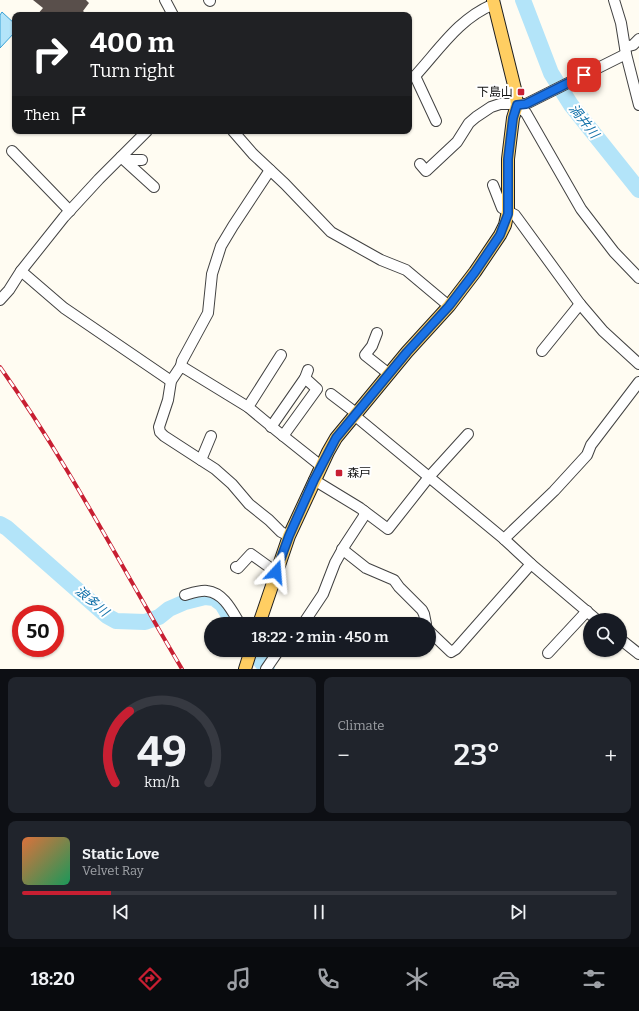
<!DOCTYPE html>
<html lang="en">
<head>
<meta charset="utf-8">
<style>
  body { margin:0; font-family:Bitter,"Noto Sans JP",serif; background:#20242c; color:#f1f3f6; height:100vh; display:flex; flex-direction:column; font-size:15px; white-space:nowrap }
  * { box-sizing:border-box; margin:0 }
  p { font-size:13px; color:#9ea1a6 }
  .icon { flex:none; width:22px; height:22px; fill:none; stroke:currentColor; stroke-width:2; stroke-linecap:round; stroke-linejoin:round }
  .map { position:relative; height:669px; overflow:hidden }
  .side { display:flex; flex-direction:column; gap:8px; padding:8px; background:#0d0f14; flex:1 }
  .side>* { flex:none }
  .guide { position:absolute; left:12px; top:12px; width:400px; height:122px; border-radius:8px; box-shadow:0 1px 3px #0004; background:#202124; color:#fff; overflow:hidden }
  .buttons { position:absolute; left:583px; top:613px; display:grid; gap:8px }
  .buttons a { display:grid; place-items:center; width:44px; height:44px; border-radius:50%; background:#171b24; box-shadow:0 1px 3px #0004; font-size:20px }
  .speed { position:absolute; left:12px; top:605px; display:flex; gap:8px; font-size:20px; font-weight:700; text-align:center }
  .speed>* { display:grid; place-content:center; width:52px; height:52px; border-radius:50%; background:#171b24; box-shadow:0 1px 3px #0004; line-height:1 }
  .speed .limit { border:6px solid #d22; background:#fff; color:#111 }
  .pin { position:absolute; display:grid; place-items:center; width:34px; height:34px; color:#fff; margin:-17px; border-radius:8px; box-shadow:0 2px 6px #0006 }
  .me { position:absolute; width:44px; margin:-22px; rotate:19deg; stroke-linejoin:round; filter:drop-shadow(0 0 3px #0008) }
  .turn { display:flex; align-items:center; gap:14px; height:84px; padding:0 12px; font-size:18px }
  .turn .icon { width:52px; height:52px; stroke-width:2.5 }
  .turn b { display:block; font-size:28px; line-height:34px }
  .then { display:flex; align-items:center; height:38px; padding:0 12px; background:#0003; gap:8px; font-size:15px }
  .big { font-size:30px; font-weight:600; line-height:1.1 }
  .side .widget { flex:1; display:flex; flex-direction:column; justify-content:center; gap:6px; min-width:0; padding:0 14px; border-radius:8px; background:#20242c }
  .side .dial { align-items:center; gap:0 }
  .dial svg { height:104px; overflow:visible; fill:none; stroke:#363941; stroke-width:7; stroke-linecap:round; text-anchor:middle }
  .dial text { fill:#f1f3f6; stroke:none }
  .song { display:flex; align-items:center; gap:12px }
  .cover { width:48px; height:48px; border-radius:6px; background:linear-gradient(135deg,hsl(20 70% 55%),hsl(150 70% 35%)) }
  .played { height:4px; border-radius:2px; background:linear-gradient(90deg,#c81f32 15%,#363941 15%) }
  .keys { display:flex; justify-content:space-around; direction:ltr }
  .heat { display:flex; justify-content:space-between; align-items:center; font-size:22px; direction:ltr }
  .side .tiles { flex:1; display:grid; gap:8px; grid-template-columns:1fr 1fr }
  .widget:last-child { grid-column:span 2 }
  .trip { position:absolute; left:204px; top:617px; width:232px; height:40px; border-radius:20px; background:#171b24; box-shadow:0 1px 3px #0004; font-weight:600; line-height:40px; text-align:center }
  .menu { display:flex; height:64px; justify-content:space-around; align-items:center; background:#090b0e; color:#9ea1a6 }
  .menu .icon { width:28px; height:28px }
  .menu .on { color:#c81f32 }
  .menu b { font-size:18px; color:#f1f3f6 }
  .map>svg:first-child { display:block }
  .water { fill:#b3e4f9; stroke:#36a0d5 }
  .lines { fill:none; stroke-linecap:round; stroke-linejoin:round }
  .river { stroke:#b3e4f9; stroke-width:16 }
  .building { fill:#594f4b }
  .minor-casing { stroke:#424242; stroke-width:12 }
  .major-casing { stroke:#202020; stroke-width:14 }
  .minor { stroke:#fff; stroke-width:10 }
  .major { stroke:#ffce62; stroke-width:12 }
  .rail-casing { stroke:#c81f32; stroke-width:4 }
  .rail { stroke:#fff; stroke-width:2.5; stroke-dasharray:8; stroke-linecap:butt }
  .route-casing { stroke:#114b97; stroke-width:10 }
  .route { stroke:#1a73e8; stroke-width:7 }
  .poi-dot { fill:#c81f32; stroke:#fff; stroke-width:1.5 }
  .labels { text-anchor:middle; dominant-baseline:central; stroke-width:4; stroke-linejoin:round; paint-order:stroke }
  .poi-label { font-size:12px; fill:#0f0f0f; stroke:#fff; text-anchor:end }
  .water-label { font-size:13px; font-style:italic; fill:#1171a9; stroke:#fff }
</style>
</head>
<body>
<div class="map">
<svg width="639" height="669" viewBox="0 0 639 669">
  <rect width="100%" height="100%" fill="#fffcf2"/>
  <polygon class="water" points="2,12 15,24 15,32 0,48 0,15"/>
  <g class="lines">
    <g class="river">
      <polyline points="523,0 551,73 571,105 639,190"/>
      <polyline points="0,524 7,528 107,616 116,621 145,622 159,617 169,609 185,602 205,597 214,598 222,604 234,624"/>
      <polyline points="252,650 267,669"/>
    </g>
  </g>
  <polygon class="building" points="33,0 86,0 89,3 83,11 87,15 37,15 43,8"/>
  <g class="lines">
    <defs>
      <g id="minor">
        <polyline points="165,0 173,15"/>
        <polyline points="209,0 210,1"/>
        <polyline points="614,0 621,23 626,54 639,105"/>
        <polyline points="625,47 633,45 639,39"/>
        <polyline points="517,105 526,113 581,209 614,252 639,278"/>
        <path d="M436 121 415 76C439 50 459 18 494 4"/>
        <polyline points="233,131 253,154 285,184 331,232 381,260 406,270 449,306"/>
        <polyline points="12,151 70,211"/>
        <polyline points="121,157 154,187"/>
        <polyline points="125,160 142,160"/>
        <polyline points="420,164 426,171 457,142 469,123 476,117 491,107 500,104 526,104 626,54"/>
        <polyline points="493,185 502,208 515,215 518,219 580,304 603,331 639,364"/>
        <polyline points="21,271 64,308 171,381"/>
        <polyline points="0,300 9,290 21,271 64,217 99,179 147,131"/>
        <polyline points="377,333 372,346 365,355 389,374"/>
        <polyline points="542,351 580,304"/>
        <polyline points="181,366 182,361 208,313 212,274 221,246 233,226 270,170"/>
        <polyline points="331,394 356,413"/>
        <polyline points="248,407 281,355"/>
        <polyline points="354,415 504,539 531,564 597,620"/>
        <polyline points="271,427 305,378 308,370"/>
        <polyline points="211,436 201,460 164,436 160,432 159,427 168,400 171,381 181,366 248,407 277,431 321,466"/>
        <polyline points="283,436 317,389 305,378"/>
        <polyline points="201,460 215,469 232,484 249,504 269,520 281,532 289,536"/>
        <polyline points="364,511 388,529 429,477 468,434"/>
        <polyline points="504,539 554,491 587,455 591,445 639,382"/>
        <polyline points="342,549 366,568 394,580 399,587 422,610 424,614 426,624"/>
        <polyline points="236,567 238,568 251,554 276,572"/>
        <path d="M185 595C192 593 201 590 207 591 224 593 232 611 240 624"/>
        <polyline points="303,624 323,594 335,563 345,545 364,516 364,511 360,508 314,480"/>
        <polyline points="429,631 451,652 456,649 531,564"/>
        <polyline points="620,639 639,654"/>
        <polyline points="548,653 587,611"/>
        <polyline points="266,669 279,650"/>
      </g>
      <g id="major">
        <polyline points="259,624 289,536 328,452 336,438 407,352 449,306 475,272 500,235 505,225 508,211 508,159 513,118 517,105 515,89 493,0"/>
        <polyline points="245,669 251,650"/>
      </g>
    </defs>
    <use href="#minor" class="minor-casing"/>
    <use href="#major" class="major-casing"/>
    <use href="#minor" class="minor"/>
    <use href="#major" class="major"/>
    <defs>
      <path id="rail" d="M0 367C68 463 122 568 182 669"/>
    </defs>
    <use href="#rail" class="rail-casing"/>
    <use href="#rail" class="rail"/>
  </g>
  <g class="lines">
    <defs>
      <polyline id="route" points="276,572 289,536 314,480 336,438 407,352 449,306 475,272 500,235 508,214 508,159 513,118 517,105 526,104 584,75"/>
    </defs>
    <use href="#route" class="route-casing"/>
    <use href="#route" class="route"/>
  </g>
  <g class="poi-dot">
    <rect x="517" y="88" width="8" height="8" rx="2"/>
    <rect x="335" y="469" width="8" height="8" rx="2"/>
  </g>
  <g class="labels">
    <g class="poi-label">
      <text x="513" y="92">下島山</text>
      <text x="347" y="473" text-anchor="start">森戸</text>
    </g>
    <g class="water-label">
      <text transform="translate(584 121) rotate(52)">渦井川</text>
      <text transform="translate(92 601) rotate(40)">浪多川</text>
    </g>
  </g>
</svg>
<div class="buttons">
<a><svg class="icon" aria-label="search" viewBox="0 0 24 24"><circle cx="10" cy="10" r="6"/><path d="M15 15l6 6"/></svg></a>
</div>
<div class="speed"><div class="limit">50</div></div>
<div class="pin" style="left:584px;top:75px;background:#d93025"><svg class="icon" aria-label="arrive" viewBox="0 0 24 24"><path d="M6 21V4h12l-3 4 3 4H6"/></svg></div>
<svg class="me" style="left:276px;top:572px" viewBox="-20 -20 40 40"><path d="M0-17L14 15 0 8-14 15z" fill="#1a73e8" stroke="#fff" stroke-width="4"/></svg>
<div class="trip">18:22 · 2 min · 450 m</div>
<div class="guide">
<div class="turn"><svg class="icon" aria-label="right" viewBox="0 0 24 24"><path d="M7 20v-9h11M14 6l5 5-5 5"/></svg><div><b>400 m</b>Turn right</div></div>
<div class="then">Then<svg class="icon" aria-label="arrive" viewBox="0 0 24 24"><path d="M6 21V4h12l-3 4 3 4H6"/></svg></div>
</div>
</div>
<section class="side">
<div class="tiles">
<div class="widget dial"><svg viewBox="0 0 100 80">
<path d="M14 69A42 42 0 1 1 86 69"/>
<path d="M14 69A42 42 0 0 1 25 14" stroke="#c81f32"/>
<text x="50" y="56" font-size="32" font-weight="700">49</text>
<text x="50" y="72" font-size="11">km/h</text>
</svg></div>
<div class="widget"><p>Climate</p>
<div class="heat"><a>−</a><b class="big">23°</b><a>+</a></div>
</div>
<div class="widget">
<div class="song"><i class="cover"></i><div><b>Static Love</b><p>Velvet Ray</p></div></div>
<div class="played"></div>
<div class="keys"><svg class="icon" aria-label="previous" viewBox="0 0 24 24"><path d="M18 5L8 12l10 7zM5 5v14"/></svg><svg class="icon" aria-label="pause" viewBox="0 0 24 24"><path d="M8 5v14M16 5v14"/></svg><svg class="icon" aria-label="next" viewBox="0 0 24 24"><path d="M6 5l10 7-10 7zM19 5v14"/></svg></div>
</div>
</div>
</section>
<nav class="menu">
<b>18:20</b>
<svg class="icon on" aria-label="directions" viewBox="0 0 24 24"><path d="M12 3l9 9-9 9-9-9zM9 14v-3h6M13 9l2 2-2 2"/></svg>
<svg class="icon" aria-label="music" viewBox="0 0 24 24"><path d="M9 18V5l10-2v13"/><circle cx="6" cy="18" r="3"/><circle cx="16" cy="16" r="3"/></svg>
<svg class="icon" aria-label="phone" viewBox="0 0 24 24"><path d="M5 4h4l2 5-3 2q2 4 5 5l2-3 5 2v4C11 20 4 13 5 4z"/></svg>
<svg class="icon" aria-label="climate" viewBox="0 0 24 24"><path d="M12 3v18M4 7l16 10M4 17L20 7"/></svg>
<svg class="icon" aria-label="car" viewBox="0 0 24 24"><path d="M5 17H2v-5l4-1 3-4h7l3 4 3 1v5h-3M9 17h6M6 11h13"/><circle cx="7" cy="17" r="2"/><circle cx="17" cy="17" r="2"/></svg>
<svg class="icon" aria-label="filters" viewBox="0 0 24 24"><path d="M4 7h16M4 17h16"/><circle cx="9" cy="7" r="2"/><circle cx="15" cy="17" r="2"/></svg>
</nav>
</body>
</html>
